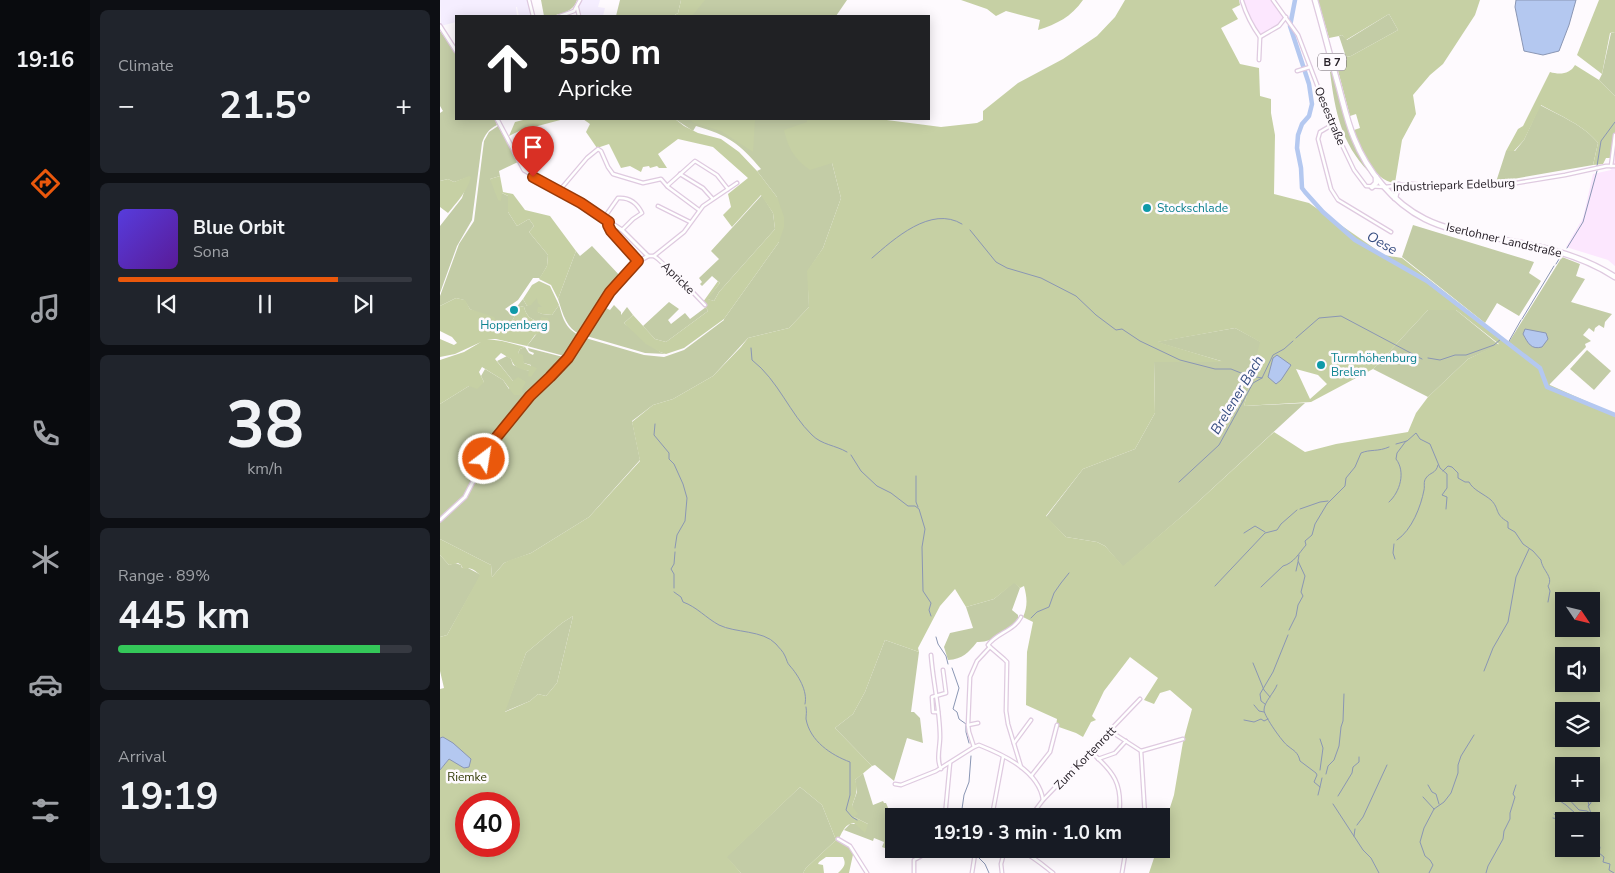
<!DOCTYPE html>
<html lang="en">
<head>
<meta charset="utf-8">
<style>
  body { margin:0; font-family:"Nunito Sans",sans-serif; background:#20242c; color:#f1f3f6; height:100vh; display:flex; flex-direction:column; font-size:19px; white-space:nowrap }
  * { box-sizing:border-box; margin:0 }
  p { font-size:16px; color:#9ea1a6 }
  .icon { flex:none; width:28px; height:28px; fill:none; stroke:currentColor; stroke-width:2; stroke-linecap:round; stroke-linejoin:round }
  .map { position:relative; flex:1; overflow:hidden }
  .side { display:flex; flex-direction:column; gap:10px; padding:10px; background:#0d0f14; width:350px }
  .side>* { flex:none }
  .hud { position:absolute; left:15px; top:15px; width:475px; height:105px; border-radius:0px; box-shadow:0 2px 12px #0003; background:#202124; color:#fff; overflow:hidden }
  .needle { width:32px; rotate:125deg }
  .controls { position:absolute; left:1115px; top:592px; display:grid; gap:10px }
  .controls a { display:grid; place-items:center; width:45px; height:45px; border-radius:0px; background:#171b24; box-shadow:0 2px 12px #0003; font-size:25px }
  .speed { position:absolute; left:15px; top:792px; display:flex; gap:10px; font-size:25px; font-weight:700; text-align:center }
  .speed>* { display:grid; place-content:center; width:65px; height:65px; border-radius:50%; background:#171b24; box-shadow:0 2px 12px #0003; line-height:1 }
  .speed .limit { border:8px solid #d22; background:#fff; color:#111 }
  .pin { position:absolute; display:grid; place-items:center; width:42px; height:42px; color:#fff; margin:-51px -21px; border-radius:50% 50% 50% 0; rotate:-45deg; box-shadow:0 0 5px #0007 }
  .pin .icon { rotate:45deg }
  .me { position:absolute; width:55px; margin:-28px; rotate:31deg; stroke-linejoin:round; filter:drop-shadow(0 0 4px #0008) }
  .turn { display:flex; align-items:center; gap:18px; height:105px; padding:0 20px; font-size:22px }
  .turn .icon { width:65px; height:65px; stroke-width:2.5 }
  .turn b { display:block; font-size:35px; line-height:42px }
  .big { font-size:38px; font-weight:700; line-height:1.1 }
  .side .widget { flex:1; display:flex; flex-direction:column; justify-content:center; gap:8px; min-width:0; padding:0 18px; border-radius:8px; background:#20242c }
  .side .dial { align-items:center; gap:0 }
  .dial b { font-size:65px; line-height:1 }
  .song { display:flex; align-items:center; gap:15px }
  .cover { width:60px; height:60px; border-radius:8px; background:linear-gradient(135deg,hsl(250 70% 55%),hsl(270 70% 35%)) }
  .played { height:5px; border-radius:2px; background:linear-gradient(90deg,#ea580c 75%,#363941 75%) }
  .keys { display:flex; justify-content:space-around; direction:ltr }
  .heat { display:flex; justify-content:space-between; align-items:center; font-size:28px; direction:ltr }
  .charge { height:8px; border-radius:4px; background:linear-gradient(90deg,#34c759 89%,#363941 0) }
  .trip { position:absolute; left:445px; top:808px; width:285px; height:50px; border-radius:0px; background:#171b24; box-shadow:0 2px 12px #0003; font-weight:700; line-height:50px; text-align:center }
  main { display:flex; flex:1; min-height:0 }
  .tabs { display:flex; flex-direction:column; width:90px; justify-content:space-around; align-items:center; background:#090b0e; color:#9ea1a6 }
  .tabs .icon { width:35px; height:35px }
  .tabs .active { color:#ea580c }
  .tabs b { font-size:22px; color:#f1f3f6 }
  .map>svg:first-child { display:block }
  .commercial { fill:#f5eeff }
  .built { fill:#fce7fe }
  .green { fill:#c3cca6 }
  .forest { fill:#c6d0a4; fill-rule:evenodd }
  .water { fill:#b4c8f0; stroke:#8a96b4 }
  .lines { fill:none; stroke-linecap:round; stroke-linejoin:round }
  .stream { stroke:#8a96b4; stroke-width:1 }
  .river { stroke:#b4c8f0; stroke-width:4.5 }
  .minor-casing { stroke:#dfcae0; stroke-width:5 }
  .tertiary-casing { stroke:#dfcae0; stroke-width:5.5 }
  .primary-casing { stroke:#dfcae0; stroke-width:7 }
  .minor { stroke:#fff; stroke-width:2.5 }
  .tertiary { stroke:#fff; stroke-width:3 }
  .primary { stroke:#fff; stroke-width:4.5 }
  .route-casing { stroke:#983908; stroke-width:12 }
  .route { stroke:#ea580c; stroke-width:9 }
  .culture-dot { fill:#0f9aa8; stroke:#fefafe; stroke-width:2 }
  .labels { text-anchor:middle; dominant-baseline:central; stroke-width:5; stroke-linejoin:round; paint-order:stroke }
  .shield { fill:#fefafe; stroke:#686168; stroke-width:1 }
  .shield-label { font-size:11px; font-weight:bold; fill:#272028 }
  .street-label { font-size:12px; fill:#272028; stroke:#fefafe }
  .culture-label { font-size:12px; fill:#0d838f; stroke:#fefafe; text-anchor:start }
  .park-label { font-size:12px; fill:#313a05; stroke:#fefafe }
  .water-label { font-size:14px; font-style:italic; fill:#364d81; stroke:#fefafe }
</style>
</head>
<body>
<main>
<nav class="tabs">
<b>19:16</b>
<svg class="icon active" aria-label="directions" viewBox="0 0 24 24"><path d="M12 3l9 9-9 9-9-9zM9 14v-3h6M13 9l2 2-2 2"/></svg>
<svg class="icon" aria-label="music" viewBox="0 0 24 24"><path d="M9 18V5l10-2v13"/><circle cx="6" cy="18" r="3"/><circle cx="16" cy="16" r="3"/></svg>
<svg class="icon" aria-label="phone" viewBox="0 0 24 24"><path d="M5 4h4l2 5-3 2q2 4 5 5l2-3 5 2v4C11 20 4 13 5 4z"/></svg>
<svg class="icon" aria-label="climate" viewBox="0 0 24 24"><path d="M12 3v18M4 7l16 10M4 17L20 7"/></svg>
<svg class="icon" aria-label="car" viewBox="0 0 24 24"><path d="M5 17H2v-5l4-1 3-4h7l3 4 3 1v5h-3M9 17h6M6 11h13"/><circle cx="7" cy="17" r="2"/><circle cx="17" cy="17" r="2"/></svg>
<svg class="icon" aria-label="filters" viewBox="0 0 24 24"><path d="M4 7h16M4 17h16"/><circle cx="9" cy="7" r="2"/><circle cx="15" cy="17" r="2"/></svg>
</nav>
<section class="side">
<div class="widget"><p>Climate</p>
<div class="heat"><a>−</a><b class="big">21.5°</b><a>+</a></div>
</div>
<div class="widget">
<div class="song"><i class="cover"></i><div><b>Blue Orbit</b><p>Sona</p></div></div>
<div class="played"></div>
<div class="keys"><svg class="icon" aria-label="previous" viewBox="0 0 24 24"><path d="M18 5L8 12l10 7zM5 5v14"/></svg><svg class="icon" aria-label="pause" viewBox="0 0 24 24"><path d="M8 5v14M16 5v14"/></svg><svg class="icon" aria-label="next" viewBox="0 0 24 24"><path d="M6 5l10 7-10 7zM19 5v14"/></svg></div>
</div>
<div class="widget dial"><b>38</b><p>km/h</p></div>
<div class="widget"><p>Range · 89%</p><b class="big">445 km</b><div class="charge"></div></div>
<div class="widget"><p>Arrival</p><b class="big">19:19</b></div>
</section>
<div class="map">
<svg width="1175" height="873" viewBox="0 0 1175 873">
  <rect width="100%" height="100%" fill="#fefafe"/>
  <g class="commercial">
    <polygon points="0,0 88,0 92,16 79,16 77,7 76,7 77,16 16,16 16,22 1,26"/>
    <polygon points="141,0 160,0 158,7 165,8 163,16 142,16 138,7"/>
  </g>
  <g class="built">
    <polygon points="802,0 833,0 846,16 839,26 820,37 814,29"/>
    <polygon points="1175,155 1175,266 1168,260 1126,247 1143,218 1153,174 1171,170"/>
  </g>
  <g class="green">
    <path d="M101 0H137C134 13 115 16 104 16Z"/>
    <polygon points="180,0 241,0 238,13 233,16 176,16"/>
    <polygon points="251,0 407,0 396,16 240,16"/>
    <polygon points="949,14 958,30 911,56 906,57 899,36 902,35 907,40"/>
    <path d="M0 31 13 49 16 48V119H58L55 120 57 125C49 129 45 134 42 143L32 220 17 246 0 293V226L22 198 29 177 14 182 8 179 0 181V113L3 111 0 106Z"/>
    <polygon points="1175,32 1175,96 1159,80 1162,74 1171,33"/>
    <path d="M892 71 910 135 929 172C901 143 895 111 890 72Z"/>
    <path d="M1100 105C1120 116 1144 125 1158 143L1153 165 1056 182 1066 151H1075L1084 140Z"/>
    <path d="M235 119H367V121L392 163 401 198 383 248 368 271 369 307 349 328 308 338 273 376 233 399 213 405 192 421 200 460 149 517 91 553 64 563 52 577 51 565 0 539V521L28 494 52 444 93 393 118 371 128 360 142 337 204 355 224 357 244 350 284 320V319L339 242 337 197 317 171 321 169C300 144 288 135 256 126L253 131Z"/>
    <path d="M58 126 78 162 59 171 60 176 50 179 62 193 68 196V212L77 226 89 219 94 226 89 232 108 255 107 266 100 278H93L78 300 65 309 71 314 83 299 87 306 97 297 103 307 98 312 102 314 112 315 119 305C123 319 126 330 141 336L136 343 134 342 127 353 129 354 128 357 87 346 98 332 100 322C90 319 87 317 84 307L80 306 71 323 61 322 57 323 30 309 24 300 16 298 0 306V296L19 244 34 221 44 141 49 132Z"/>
    <polygon points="322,195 333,213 335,229 279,292 274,301 267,299 280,283 272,276 262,286 260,284 262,282 259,278 279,259 271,251"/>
    <polygon points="973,225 1094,262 1089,273 1101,281 1079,316 1057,303 1045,323 962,257"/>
    <path d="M152 246 181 277 141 335C126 328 123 314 118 299L136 251 140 256Z"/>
    <polygon points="1122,257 1140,264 1136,276 1145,279 1131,302 1172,314 1165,322 1164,328 1159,325 1155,328 1154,332 1149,328 1143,335 1151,341 1145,344 1146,347 1109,385 1100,367 1069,342"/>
    <polygon points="229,302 239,309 228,320 231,324 245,313 250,319 266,307 268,311 226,342 215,339 203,326"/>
    <polygon points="174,305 181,312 181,315 187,307 193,315 184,323 220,352 226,354 205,353 143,335 162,306 170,310"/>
    <polygon points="988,310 1016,310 1059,345 1028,359 988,397 933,369"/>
    <polygon points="795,328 821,342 804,406 865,403 748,511 683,567 665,546 657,542 626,537 606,517 643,469 695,449 715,413 714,361 781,361 716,342"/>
    <polygon points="85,347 89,353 93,355 94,353 89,351 88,348 127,358 123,362 120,361 94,386 95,387 90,391 85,401 51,443 28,493 0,519 0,404 29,386 44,382 41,376 45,369 63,380 69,389 73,381 57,361 67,356 71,359 73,365 89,371 91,365 84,363 78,353 80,349"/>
    <polygon points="1147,350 1171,371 1154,390 1130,369"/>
    <polygon points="0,555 9,565 15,563 21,565 22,568 28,568 41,575 7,635 0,637"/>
    <path d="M574 582 580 588 572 610 578 615V620C566 631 553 643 537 642 528 653 523 659 508 660L504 647 510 633 533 628 526 607 554 599Z"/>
    <polygon points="133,616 117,683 106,696 98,694 90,701 64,712 86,653 122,623"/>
    <polygon points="445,640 479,652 471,712 474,712 480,718 483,743 467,738 454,781 435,765 432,766 395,728 413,714 425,692"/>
    <path d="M423 773 433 805 443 801 444 803H446C453 819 457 832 450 850L442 847 444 842 434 838 433 841 404 830 410 824H428L414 817 412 806 417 792 415 780Z"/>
    <polygon points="360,787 382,805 396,840 366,868 363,873 301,873 286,857"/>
  </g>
  <g class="forest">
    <polygon points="241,0 265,0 252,16 233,16 238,13"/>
    <path d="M521 0H643C631 17 617 24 598 30L600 20 566 11 556 16 547 9Z"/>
    <path d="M685 0H799L800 5 792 9 798 19 781 28 800 64 819 68 820 96 831 99V113L835 135 834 194 869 203 944 255 962 258 1100 367 1110 385 1175 414V873H709L717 849H721V836L734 795 743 742 752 709 730 690 720 693 714 704 704 700 718 678 690 657 664 691 652 716 656 720 651 722 643 737 636 733 616 726 617 719 586 705 587 652 593 622 583 617C588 606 587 597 584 586L580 588 574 583 554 599 526 607 515 589 500 606 478 648 479 652 445 640 425 692 413 714 395 728 432 766 415 780C419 790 415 797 412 806L418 814 414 817 428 824 425 833 414 823C405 824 403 831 399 838L408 843 414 850 409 873H398C403 868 407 865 403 857H386L379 862 378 864 383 865 384 873H363L366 868 396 840 382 805 360 787 287 857 301 873H0V770L9 759 3 737 0 738V689L4 688 0 671V637L7 635 40 575C34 570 31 567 23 569L21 565 18 563 9 565 0 555V539L51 565 52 577 64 563 70 560 91 553 149 517 200 461 192 422 213 405 233 399 273 376 301 347 308 338 349 328 369 307 367 271 383 248 401 198 392 163 370 170C354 158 349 150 344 130L367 122V119H439L501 127 537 123 543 120V111L578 83 623 59 657 36 675 17ZM988 310H1016L1059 344 1028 359 988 397 976 413 968 432 896 444 865 452 834 432 748 511 683 566 665 546 657 542 626 537 606 516 643 469 695 449 715 413 714 362H784L718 342 795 328 820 342 804 406 871 402 933 369ZM856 369 878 375 887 384 870 399ZM1124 601H1151V629H1124ZM133 616 117 683 106 696 98 694 90 701 65 712 86 653 122 623ZM1124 656H1151V684H1124ZM1124 711H1151V739H1124ZM1124 766H1151V794H1124ZM26 804H69V846H26ZM1124 821H1151V849H1124Z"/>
    <path d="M878 0H1040L1035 15 1003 64 990 75 973 95 976 114 962 140 955 183C932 180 921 150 914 130L920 128 916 114 910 116 896 63 907 60 899 36 889 38ZM949 14 958 30 911 56 906 57 899 36 902 35 906 40Z"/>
    <polygon points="1159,0 1175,0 1175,32 1170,33 1162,74 1137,55"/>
    <path d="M1135 65 1159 80 1175 96V135L1171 158H1166L1163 164 1153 165 1158 143C1144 125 1120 116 1101 105L1084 140 1074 151H1066L1078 129 1083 126 1110 72C1120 75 1130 74 1135 65Z"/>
    <polygon points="87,119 124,119 79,131 69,136 75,122"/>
    <polygon points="143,119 235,119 244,126 258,133 281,139 299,152 317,171 337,197 344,217 344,227 339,242 284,319 244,348 226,354 220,352 206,344 184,323 193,315 215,339 226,342 268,311 263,302 278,281 280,283 268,299 274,301 279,292 335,229 333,213 321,195 292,227 283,215 291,207 288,194 308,178 273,147 238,139 218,154 227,168 219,168 217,166 210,168 209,166 203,167 201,172 190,166 181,168 169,144 157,148 146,132 150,124"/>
    <polygon points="249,119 315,119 313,152 281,131 254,123"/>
    <path d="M29 176 31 177C27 192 17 202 8 213L0 207V181L8 179 14 182Z"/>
    <polygon points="60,176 63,192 73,194 85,210 110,216 136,251 118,299 111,285 99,279 107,266 108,255 89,232 94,226 89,219 77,226 68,212 68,196 62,193 61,201 58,200 50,179"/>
    <polygon points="99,281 110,286 119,305 112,315 102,314 97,312 98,307 102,307 98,303 97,298 91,305 87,306 83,299 92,285"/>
    <path d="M16 298 25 300 30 309 54 317 57 323H71L80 306 84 307C87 317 90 319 100 322L101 317 108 318 110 324 104 331 95 335 87 346 56 339H47L62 341 85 347 80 349 78 353 83 355 84 363 97 368 91 377 88 376 89 371C80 369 74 368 71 359L61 353 55 359 73 381 78 377 86 382 82 389 83 395H74L63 380 42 367 39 372 44 382 37 389 29 386 0 404V360L24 352 41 342 15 354 0 357V339L14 345 17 343 12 337 0 331V306Z"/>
  </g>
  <g class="water">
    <polygon points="1076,0 1136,0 1129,25 1119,51 1103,55 1084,51 1075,7"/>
    <path d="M1085 329 1106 333 1108 339 1102 347C1091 350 1088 343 1083 334Z"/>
    <polygon points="837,355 851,365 841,380 836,384 828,377 833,358"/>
    <polygon points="3,737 13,743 31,759 29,767 24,768 9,759 0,770 0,738"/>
  </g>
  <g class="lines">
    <g class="stream">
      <polyline points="1157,166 1161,141 1175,122"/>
      <polyline points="530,230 556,262 567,268 601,278 636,296 656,315 676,330 682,329 700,341 740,360 775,369 791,369 806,375 822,378"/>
      <polyline points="1127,248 1143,222 1157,171"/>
      <path d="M432 258C454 239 491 205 522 224"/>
      <polyline points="1116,264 1121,256"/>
      <polyline points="1082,319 1114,266"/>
      <polyline points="856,338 879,318 901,316 982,359"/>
      <polyline points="1068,343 1081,320"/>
      <path d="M311 348 312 360C338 380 350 414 372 435 382 445 395 445 407 452"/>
      <polyline points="988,358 1000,360 1015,355 1026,355 1054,345 1062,338"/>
      <polyline points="215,424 214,435 229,453 229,459 234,464 243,484 247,498 245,521 237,535 235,548"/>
      <polyline points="956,444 967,441 976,433 980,439 990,444 1000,468 1007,474 1007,488 1002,495 1007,497 1006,509"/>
      <polyline points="411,455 421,471 437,486 451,493 468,506 475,506 479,509 485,529 482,547 483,591 491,603 489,610 491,616"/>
      <path d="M1003 471 1008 466 1012 467 1018 473V478L1025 482H1029C1033 490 1044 494 1051 500 1060 509 1054 514 1068 522V528L1075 532 1083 544 1093 551 1101 560C1102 570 1114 577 1108 586L1110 591 1108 602"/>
      <polyline points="476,476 476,502 478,507"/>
      <polyline points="739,482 779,445 813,383 822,378 833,355 844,349 853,341"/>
      <path d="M949 502C960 492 966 472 956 459L957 453 966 441"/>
      <polyline points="860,509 880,502 888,501"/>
      <polyline points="804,533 815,526 825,532"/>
      <path d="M957 540C972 530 981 506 984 490 985 486 983 482 986 478 990 472 996 474 998 465"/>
      <polyline points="954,544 953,553 955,559"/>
      <polyline points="856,571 858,562"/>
      <polyline points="775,586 825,533 837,530 841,524 857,510"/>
      <path d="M821 587 843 566C854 563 859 553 866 545L865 541 872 535 875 524 887 504 905 486 906 478 915 467 921 453C930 449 938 452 949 447"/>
      <polyline points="234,588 234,574 231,569 234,564 235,552"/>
      <path d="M234 592 241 597 243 602C257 607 266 618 279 625 295 633 323 630 336 644 339 648 343 651 345 656 347 660 347 663 350 666 358 675 368 691 365 704"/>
      <polyline points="591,618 597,612 609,607 614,593 621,583 629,573"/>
      <polyline points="849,630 856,616 858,605 863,596 861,592 865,576 858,561 859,555"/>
      <polyline points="496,637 498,644 506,656 508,664"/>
      <polyline points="813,663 824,690 830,697"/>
      <polyline points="512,668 519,688 513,709 517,712 519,719 526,724 526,732 529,743"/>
      <polyline points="1044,671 1053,648 1068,622 1076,577 1089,549"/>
      <path d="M837 685C834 693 824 702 824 710 824 716 843 743 848 746 854 751 858 752 860 761L876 773 877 775 874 782 880 787 878 795"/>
      <polyline points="825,704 821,701 820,694 833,672 848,635"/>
      <polyline points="814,705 819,711 824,712"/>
      <path d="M366 707C367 712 366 715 366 719 370 741 391 755 410 762V795L406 810 412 817 417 820"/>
      <polyline points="804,720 814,722 821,719 824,721 828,719"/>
      <polyline points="880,739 883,748 880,770"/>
      <polyline points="886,774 888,766 894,760 899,746 901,727 903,721 904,694"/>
      <polyline points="988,785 992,792 996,794 999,804"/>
      <polyline points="880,787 882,778"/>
      <polyline points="1124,794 1139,810 1147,811 1150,813"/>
      <polyline points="1142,794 1147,798 1149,805"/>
      <path d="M1149 794 1151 803 1148 806C1153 815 1152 826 1156 836L1154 839 1160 847 1159 853 1164 857 1163 862 1170 864 1169 870 1174 873"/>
      <polyline points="898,796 912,773 913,767 919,762 919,757"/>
      <polyline points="983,797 994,809"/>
      <polyline points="1117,799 1126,805 1144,821"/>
      <polyline points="893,804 923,850 931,858 939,873"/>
      <polyline points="1114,814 1124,821"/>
      <polyline points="521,816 524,795 529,782 531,756"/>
      <polyline points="1113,818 1122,820"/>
      <polyline points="917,825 923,817 947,765"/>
      <polyline points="914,836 915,829"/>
      <polyline points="537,856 545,864 549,873"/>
      <polyline points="989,873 993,865 990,860 985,856 980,842 984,828 994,809 1004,802 1011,793 1018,773 1018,765 1021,756 1034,735"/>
      <polyline points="1046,873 1048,866 1063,839 1064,831 1070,819 1070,813 1075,797 1073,794 1076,785"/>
    </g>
    <polyline class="river" points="855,0 850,26 869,84 872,104 869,116 862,124 858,135 857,148 861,168 862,188 865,192 883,212 915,240 987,281 1100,368 1107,387 1175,415"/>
    <defs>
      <g id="minor">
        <polyline points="89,0 93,16"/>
        <polyline points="833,0 858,35 892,124 914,170 926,186 945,187 972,184 1013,187 1064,185 1125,175 1166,166 1175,166"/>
        <path d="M802 1C806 14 812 26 820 37L819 60"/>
        <polyline points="137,8 139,16"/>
        <polyline points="120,16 134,11 140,0"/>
        <polyline points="820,37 839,26 846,17"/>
        <polyline points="857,71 870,67"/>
        <polyline points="892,125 880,132 878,139 891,189 898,200 951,232"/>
        <polyline points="1171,166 1175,135"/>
        <polyline points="240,174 263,188 272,198"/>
        <polyline points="227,186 255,161 277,175 288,189"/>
        <polyline points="119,191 147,158 158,149 161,151 168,167 173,174 203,183 221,179 228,187 259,210"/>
        <polyline points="218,206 250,222"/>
        <path d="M164 218 178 198C190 197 197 203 202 213L193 219 182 230"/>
        <polyline points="169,222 168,225 171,231 198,261"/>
        <polyline points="208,256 214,256 218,259 243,282 265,305"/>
        <polyline points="214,256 244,232 263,206 297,183"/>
        <polyline points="550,647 564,659 567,662 566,711 568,724 581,767"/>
        <path d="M550 647 548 645C556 633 574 631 581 617"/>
        <path d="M491 655C493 682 500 710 500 737 500 748 496 759 501 769"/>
        <polyline points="498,712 493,712 492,697 506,693 503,670"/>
        <polyline points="528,725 538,723"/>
        <polyline points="670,731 701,751 743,739"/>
        <polyline points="574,743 591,720"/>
        <polyline points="534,747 529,732 528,725 530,677 537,661 550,647"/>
        <polyline points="701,751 705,816"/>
        <path d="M651 752C674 772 683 784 679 816"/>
        <polyline points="658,759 675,753 686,741"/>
        <polyline points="591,776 610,752 617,725"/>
        <path d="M455 784 461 785 496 771 534 747 539 745C564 755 599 771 603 800"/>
        <polyline points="505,816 510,763"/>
        <polyline points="552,816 563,757"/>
        <polyline points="591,816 603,800 700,699"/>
        <polyline points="398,839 410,846 427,873"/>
        <polyline points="513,849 535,854"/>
        <polyline points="672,849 680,849"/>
        <polyline points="584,852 592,849"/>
        <polyline points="474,873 474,860 494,849"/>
        <path d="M532 873 535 854C547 847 571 847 583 852 594 857 604 866 613 873"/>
        <polyline points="562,873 561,864 565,849"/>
        <polyline points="682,873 685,855"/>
      </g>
      <g id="tertiary">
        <polyline points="0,26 16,51"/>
        <polyline points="0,520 25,497 55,439 93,392 110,377 128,358 170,292 194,264 208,256 182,230 141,203 84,170 57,119"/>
      </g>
      <g id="primary">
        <path d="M875 0C883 28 890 56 898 84 903 102 907 121 914 138 927 171 953 203 985 219 1003 228 1023 232 1043 236 1089 244 1135 251 1175 277"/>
        <polyline points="932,187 936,183 936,177"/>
        <polyline points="955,198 957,189 959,185"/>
      </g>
    </defs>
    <use href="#minor" class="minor-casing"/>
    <use href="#tertiary" class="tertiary-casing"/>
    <use href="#primary" class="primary-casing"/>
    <use href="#minor" class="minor"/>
    <use href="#tertiary" class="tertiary"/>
    <use href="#primary" class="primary"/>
  </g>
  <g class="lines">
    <defs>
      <polyline id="route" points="44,459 55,439 90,396 110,377 128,358 170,292 198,261 171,231 168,225 169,222 141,203 93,177"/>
    </defs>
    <use href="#route" class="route-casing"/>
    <use href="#route" class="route"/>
  </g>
  <g class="culture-dot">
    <circle cx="707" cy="208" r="5"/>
    <circle cx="74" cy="310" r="5"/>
    <circle cx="881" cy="365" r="5"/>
  </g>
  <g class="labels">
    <rect class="shield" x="878" y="53.5" width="28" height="17" rx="4"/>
    <g class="shield-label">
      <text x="892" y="62">B 7</text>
    </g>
    <g class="street-label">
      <text transform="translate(890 116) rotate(67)">Oesestraße</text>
      <text transform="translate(1014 185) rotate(-2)">Industriepark Edelburg</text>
      <text transform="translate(1064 240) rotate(13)">Iserlohner Landstraße</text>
      <text transform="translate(238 278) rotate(44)">Apricke</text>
      <text transform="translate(645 758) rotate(-46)">Zum Kortenrott</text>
    </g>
    <g class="culture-label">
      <text x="717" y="208">Stockschlade</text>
      <text x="74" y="325" text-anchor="middle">Hoppenberg</text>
      <text x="891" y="358">Turmhöhenburg<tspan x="891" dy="14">Brelen</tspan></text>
    </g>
    <g class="park-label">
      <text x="27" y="777">Riemke</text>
    </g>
    <g class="water-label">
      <text transform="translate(942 243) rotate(30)">Oese</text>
      <text transform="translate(797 395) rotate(-59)">Brelener Bach</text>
    </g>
  </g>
</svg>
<div class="controls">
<a><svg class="needle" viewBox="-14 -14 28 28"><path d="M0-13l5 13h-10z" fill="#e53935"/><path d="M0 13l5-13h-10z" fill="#9ea1a6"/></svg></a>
<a><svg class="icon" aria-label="sound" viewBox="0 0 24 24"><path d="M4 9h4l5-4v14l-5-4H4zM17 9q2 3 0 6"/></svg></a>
<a><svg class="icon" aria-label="layers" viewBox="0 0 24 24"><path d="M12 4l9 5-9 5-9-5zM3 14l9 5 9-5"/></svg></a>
<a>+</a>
<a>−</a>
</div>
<div class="speed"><div class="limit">40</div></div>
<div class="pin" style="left:93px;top:177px;background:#d93025"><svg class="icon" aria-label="arrive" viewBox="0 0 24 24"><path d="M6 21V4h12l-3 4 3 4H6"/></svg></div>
<svg class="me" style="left:44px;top:459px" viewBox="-20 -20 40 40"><circle r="17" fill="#ea580c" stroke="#fff" stroke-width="3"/><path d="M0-11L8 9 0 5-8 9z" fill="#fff"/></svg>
<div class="trip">19:19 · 3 min · 1.0 km</div>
<div class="hud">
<div class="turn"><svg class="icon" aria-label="ahead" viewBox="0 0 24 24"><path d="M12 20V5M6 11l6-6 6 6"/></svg><div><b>550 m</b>Apricke</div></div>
</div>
</div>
</main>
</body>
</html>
